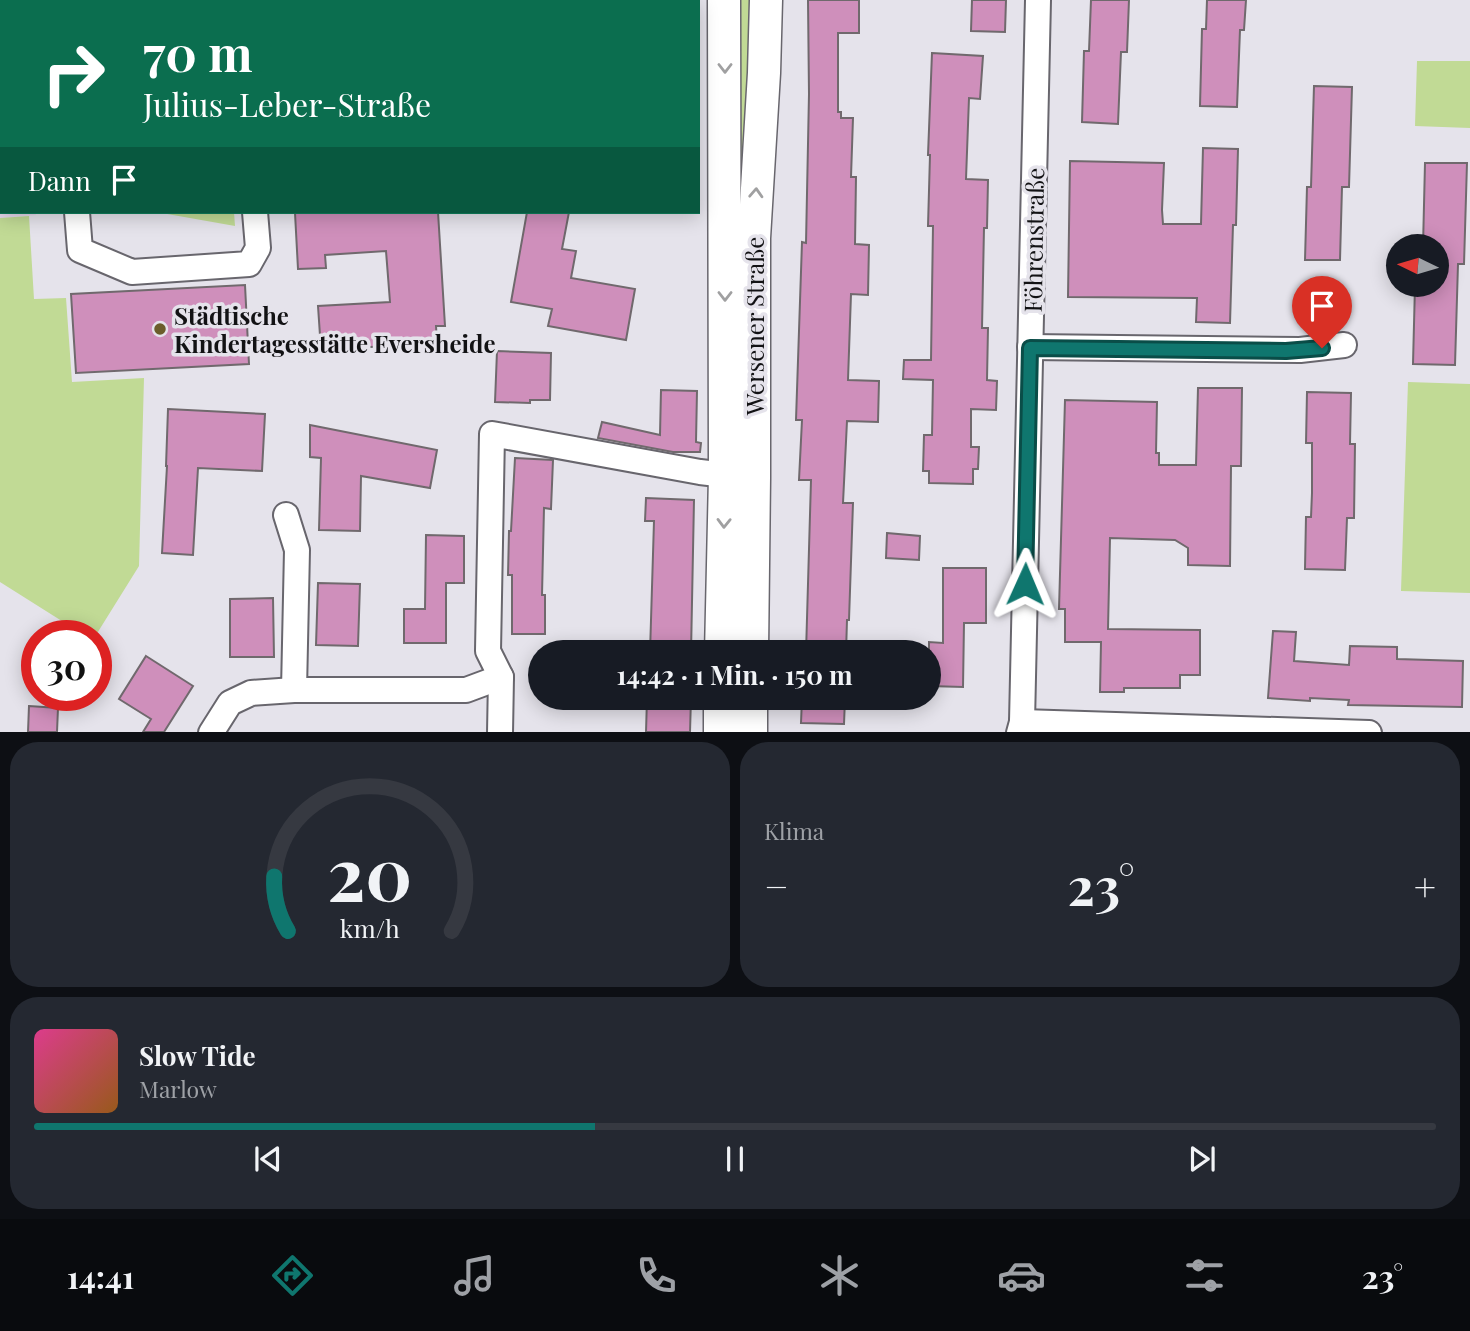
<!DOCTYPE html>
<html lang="de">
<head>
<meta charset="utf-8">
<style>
  body { margin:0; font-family:"Playfair Display",serif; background:#242831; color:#f1f3f6; height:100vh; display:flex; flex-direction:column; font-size:26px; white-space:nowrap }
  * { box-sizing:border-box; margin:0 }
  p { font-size:23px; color:#9ea1a6 }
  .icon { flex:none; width:38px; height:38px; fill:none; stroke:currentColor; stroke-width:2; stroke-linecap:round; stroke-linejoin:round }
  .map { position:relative; height:732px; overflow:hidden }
  .details { display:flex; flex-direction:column; gap:10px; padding:10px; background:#0d0f14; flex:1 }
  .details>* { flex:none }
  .hud { position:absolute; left:0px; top:0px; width:700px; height:214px; box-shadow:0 4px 18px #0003; background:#0b6e4f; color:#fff; overflow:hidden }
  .needle { width:46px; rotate:275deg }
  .tools { position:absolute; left:1386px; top:234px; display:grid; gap:14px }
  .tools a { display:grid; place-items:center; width:63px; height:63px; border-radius:50%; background:#171b24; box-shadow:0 4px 18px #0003; font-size:35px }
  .speed { position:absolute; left:21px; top:620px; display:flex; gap:14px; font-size:35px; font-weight:700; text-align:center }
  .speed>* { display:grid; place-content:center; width:91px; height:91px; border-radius:50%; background:#171b24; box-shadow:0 4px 18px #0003; line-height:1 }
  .speed .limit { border:10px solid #d22; background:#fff; color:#111 }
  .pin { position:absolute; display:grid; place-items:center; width:60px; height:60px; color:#fff; margin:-72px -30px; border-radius:50% 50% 50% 0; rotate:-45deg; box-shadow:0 0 7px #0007 }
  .pin .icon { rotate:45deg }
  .me { position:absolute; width:77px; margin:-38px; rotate:1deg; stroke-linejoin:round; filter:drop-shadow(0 0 5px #0008) }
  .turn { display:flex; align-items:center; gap:24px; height:147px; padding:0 28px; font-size:32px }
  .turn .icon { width:91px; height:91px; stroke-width:2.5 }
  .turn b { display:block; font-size:49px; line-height:60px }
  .then { display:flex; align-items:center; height:66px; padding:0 28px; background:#0003; gap:14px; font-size:26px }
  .big { font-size:52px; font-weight:700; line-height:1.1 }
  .details .tile { flex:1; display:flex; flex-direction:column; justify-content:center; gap:10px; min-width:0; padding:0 24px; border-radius:28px; background:#242831 }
  .details .dial { align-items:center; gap:0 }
  .dial svg { height:182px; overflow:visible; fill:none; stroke:#363941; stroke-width:7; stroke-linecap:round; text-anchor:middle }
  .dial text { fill:#f1f3f6; stroke:none }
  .song { display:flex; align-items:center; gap:21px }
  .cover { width:84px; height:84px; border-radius:10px; background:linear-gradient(135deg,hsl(330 70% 55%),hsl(30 70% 35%)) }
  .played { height:7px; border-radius:4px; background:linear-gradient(90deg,#0f766e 40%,#363941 40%) }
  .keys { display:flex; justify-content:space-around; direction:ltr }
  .heat { display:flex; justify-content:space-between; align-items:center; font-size:38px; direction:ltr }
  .details .tiles { flex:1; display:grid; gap:10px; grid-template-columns:1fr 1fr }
  .tile:last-child { grid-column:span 2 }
  .trip { position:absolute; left:528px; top:640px; width:413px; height:70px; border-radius:35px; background:#171b24; box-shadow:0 4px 18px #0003; font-weight:700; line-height:70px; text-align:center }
  .tabs { display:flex; height:112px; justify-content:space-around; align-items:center; background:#090b0e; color:#9ea1a6 }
  .tabs .icon { width:49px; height:49px }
  .tabs .on { color:#0f766e }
  .tabs b { font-size:32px; color:#f1f3f6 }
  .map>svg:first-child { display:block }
  .industrial { fill:#e3d5e9 }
  .green { fill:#c1da95 }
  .building { fill:#cf8fbb; stroke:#70696d; stroke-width:2 }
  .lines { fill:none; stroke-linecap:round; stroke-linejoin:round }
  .minor-casing { stroke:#68666d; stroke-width:28 }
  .major-casing { stroke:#68666d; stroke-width:35 }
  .minor { stroke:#fff; stroke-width:24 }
  .major { stroke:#fff; stroke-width:32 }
  .oneway { stroke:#a0a0a1 }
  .route-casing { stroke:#0a4d48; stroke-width:18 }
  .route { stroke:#0f766e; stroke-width:12 }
  .poi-dot { fill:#6b5d2b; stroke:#e5e3eb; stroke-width:2.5 }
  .labels { text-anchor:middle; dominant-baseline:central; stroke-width:7; stroke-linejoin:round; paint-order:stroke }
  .street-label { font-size:24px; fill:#121214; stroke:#e5e3eb }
  .poi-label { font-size:24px; font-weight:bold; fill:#121214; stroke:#e5e3eb; text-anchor:start }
</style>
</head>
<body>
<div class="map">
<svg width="1470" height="733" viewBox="0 0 1470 733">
  <rect width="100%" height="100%" fill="#e5e3eb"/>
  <polygon class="industrial" points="0,99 2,99 2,212 35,212 36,215 0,218"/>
  <g class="green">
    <polygon points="0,0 218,0 218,2 2,2 2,99 0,99"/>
    <polygon points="737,0 755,0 742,424"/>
    <polygon points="1417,61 1470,61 1470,128 1415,126"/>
    <polygon points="156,212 234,212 235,226"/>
    <polygon points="29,216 34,299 66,298 72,382 144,378 139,566 96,635 84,635 0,582 0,218"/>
    <polygon points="1408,382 1470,384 1470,593 1401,591"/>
  </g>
  <g class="building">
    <polygon points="808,0 859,0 859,33 838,33 838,112 841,112 841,118 853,118 851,177 856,177 855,244 869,245 868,295 851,294 848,380 879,381 878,422 847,421 843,503 853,503 849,620 847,620 846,653 806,653 811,480 799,480 802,420 796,420 802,242 806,243 809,94"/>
    <polygon points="972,0 1006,0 1005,32 971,31"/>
    <polygon points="1091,0 1129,0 1127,52 1121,52 1118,124 1082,122 1084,51 1089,51"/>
    <polygon points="1207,0 1246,0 1244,30 1240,30 1237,107 1200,106 1202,29 1206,29"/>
    <polygon points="932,53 983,56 980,99 969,98 966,179 988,180 987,228 984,228 982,328 988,328 987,380 997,381 996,410 971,409 971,447 979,447 978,469 973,469 973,484 929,483 929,471 923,471 924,435 932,435 933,380 903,379 904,360 931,360 933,226 928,226 930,155 928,155"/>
    <polygon points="1314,86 1352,87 1349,187 1342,187 1340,260 1305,260 1307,187 1311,187"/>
    <polygon points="1203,148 1238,149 1236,225 1233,225 1230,323 1196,322 1197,298 1068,297 1070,161 1164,163 1162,210 1163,224 1201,224"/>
    <polygon points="1425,163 1467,163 1464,264 1458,264 1455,365 1413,364 1415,285 1437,285 1437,247 1423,247"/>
    <polygon points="312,212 438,212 445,326 436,326 437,343 321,350 318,306 390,302 386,251 325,255 326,268 298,269 295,213"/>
    <polygon points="527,212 569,212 562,249 576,251 571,278 635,289 626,340 548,326 552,309 511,302"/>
    <polygon points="245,285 249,364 76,373 71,294"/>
    <polygon points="497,351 551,353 550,400 530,400 530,403 495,402"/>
    <polygon points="1198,388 1242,388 1241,466 1231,466 1230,566 1188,565 1188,548 1175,540 1110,538 1108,629 1200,630 1200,675 1180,675 1180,688 1124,688 1124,692 1100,692 1101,642 1065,642 1065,609 1059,609 1065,400 1157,402 1156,453 1159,453 1159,465 1196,465"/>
    <polygon points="661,390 697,391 696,442 701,443 700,452 673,452 598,438 602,422 660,435"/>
    <polygon points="1307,392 1351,393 1350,444 1355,444 1354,518 1347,518 1345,570 1305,569 1306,517 1311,517 1312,493 1312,443 1306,443"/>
    <polygon points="168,409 265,414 262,471 198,468 193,555 162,553 167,466 166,466"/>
    <polygon points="310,425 437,450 430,488 361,476 360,531 319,530 321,458 310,457"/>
    <polygon points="515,458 553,460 551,509 544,508 542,595 545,595 545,634 512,634 512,575 508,575 509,531 511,531"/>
    <polygon points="646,498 694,500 691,653 650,653 654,521 645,521"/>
    <polygon points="887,533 920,536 919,560 886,558"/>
    <polygon points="426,535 464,536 464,583 446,583 446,643 404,643 404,609 425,609"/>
    <polygon points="943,568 986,568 986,623 964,623 963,687 929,686 929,642 943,643"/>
    <polygon points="318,583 360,584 358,646 316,645"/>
    <polygon points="273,598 274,657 230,657 230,599"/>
    <polygon points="1273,631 1296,632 1294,661 1349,665 1350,646 1397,647 1397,659 1463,661 1462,707 1348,705 1349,700 1310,698 1310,701 1268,698"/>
    <polygon points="146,656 193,686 164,732 143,732 151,719 119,699"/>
    <polygon points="647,698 691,698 690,732 646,732"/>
    <polygon points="802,698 845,698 844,724 801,723"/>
    <polygon points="29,706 58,708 57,732 28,732"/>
  </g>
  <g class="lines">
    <defs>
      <g id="minor">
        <polyline points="239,0 239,2"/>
        <polyline points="0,116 2,119"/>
        <polyline points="77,212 80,250 132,272 249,264 258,248 255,212"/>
        <polyline points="1030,347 1300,350 1344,345"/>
        <polyline points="286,515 297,550 294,690"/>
        <polyline points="1022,722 1369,733"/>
        <polyline points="211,733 230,703 251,693 294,690 466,690 501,677"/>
        <polyline points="500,733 501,677 488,651 492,434 700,472 743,477"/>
        <polyline points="1019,733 1022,722 1038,0"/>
      </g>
      <g id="major">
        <polyline points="721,653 725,476 724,0"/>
        <polyline points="752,653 754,478 754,238 764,73 766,0"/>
        <polyline points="720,733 720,698"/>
        <polyline points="751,733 751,698"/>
      </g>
    </defs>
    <use href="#minor" class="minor-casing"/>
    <use href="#major" class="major-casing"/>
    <use href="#minor" class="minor"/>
    <use href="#major" class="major"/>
  </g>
  <defs><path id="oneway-chevron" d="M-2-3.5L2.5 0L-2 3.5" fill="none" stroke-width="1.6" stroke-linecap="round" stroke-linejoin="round" transform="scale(1.75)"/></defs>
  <g class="oneway">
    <use href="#oneway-chevron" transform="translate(725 68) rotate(90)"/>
    <use href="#oneway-chevron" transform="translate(756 193) rotate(-87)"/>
    <use href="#oneway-chevron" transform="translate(725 296) rotate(90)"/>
    <use href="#oneway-chevron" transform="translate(724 523) rotate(91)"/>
  </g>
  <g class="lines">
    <defs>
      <polyline id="route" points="1025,584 1030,348 1286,351 1322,348"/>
    </defs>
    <use href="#route" class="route-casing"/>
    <use href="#route" class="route"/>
  </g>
  <circle class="poi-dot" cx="160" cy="329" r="7"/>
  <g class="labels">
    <g class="street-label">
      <text transform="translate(1033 240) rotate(-89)">Föhrenstraße</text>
      <text transform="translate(754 326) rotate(-90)">Wersener Straße</text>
    </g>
    <g class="poi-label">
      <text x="174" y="315">Städtische<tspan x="174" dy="28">Kindertagesstätte Eversheide</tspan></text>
    </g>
  </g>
</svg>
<div class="tools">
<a><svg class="needle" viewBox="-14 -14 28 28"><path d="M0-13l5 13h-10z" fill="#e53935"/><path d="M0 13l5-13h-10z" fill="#9ea1a6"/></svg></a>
</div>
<div class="speed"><div class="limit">30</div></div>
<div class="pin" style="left:1322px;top:348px;background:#d93025"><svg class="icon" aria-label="arrive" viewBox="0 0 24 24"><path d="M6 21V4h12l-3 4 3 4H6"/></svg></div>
<svg class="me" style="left:1025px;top:584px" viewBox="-20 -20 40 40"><path d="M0-17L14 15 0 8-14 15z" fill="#0f766e" stroke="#fff" stroke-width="4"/></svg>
<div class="trip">14:42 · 1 Min. · 150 m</div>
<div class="hud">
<div class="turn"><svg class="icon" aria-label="right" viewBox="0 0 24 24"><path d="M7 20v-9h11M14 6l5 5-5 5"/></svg><div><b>70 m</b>Julius-Leber-Straße</div></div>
<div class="then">Dann<svg class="icon" aria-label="arrive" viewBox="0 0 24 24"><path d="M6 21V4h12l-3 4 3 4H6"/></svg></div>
</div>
</div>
<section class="details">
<div class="tiles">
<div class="tile dial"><svg viewBox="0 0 100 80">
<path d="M14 69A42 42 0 1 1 86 69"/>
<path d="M14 69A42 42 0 0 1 8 45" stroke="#0f766e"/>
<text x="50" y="56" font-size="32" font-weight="700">20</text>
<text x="50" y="72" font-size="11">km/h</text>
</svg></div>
<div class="tile"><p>Klima</p>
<div class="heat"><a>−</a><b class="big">23°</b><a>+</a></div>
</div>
<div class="tile">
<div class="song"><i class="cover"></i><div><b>Slow Tide</b><p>Marlow</p></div></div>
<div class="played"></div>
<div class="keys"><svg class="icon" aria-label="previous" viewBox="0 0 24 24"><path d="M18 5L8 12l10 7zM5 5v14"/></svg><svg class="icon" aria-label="pause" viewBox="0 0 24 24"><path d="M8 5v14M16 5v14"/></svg><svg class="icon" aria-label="next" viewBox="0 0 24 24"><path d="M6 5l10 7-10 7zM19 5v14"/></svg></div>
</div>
</div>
</section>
<nav class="tabs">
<b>14:41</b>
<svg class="icon on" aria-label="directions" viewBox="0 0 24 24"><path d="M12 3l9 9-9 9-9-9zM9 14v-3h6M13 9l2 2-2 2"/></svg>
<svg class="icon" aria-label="music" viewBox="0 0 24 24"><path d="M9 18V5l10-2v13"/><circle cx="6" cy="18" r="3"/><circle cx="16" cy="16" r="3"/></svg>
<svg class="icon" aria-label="phone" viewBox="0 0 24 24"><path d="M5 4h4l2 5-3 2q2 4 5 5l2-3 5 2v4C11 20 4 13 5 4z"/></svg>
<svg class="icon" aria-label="climate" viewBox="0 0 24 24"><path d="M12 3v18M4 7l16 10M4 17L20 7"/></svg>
<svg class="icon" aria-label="car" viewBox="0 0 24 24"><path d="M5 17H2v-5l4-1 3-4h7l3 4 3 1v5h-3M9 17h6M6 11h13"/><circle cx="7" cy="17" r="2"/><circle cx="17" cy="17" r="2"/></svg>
<svg class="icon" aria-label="filters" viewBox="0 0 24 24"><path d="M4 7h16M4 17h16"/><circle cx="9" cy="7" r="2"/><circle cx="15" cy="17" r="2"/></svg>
<b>23°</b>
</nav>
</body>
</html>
